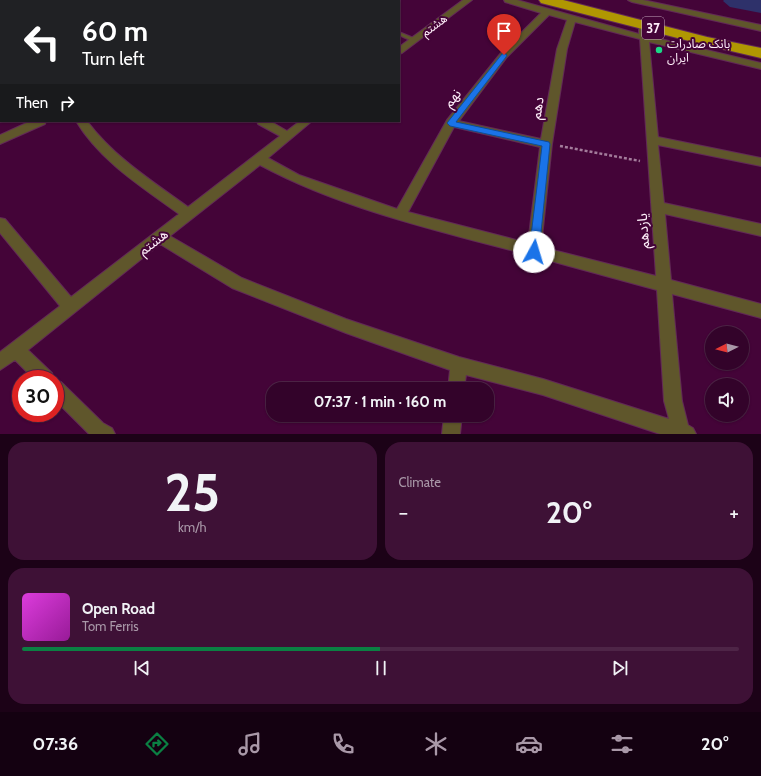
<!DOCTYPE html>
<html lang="en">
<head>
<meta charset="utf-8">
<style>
  body { margin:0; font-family:Cabin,"Noto Sans Arabic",sans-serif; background:#3e1136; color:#f1f3f6; height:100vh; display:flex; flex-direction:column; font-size:15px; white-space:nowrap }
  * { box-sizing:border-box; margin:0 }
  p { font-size:13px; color:#a998a8 }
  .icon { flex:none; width:22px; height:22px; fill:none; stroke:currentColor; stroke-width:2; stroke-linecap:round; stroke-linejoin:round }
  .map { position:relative; height:434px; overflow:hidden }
  .drawer { display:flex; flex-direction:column; gap:8px; padding:8px; background:#1c0217; flex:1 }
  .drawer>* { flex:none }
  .top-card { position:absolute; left:0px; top:0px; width:400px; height:122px; box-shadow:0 1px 3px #0004,0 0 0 1px #4e2547; background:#202124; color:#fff; overflow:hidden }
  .needle { width:26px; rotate:264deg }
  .tools { position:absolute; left:705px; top:326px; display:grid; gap:8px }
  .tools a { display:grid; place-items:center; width:44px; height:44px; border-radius:50%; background:#33032a; box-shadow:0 1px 3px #0004,0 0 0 1px #4e2547; font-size:20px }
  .speed { position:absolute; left:12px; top:370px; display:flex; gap:8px; font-size:20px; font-weight:700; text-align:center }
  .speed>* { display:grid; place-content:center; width:52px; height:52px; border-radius:50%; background:#33032a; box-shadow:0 1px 3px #0004,0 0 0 1px #4e2547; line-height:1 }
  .speed .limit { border:6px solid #d22; background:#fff; color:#111 }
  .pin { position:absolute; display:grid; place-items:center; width:34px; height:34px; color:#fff; margin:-41px -17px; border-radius:50% 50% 50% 0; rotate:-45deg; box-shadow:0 0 4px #0007 }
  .pin .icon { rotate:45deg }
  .me { position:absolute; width:44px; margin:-22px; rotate:6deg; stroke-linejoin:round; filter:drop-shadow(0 0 3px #0008) }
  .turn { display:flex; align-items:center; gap:14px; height:84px; padding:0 16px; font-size:18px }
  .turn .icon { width:52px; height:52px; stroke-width:2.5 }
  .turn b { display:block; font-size:28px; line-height:34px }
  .then { display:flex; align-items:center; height:38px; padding:0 16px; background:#0003; gap:8px; font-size:15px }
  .big { font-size:30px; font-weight:700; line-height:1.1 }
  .drawer .widget { flex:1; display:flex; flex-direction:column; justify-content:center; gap:6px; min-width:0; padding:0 14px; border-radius:16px; background:#3e1136 }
  .drawer .dial { align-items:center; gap:0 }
  .dial b { font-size:52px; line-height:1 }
  .song { display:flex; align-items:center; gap:12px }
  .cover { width:48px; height:48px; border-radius:6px; background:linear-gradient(135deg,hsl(300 70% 55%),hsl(300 70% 35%)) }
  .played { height:4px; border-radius:2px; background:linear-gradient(90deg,#0b8043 50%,#4e2547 50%) }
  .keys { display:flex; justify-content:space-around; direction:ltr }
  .heat { display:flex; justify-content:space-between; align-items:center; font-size:22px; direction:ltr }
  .drawer .tiles { flex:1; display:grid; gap:8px; grid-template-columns:1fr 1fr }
  .widget:last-child { grid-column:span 2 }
  .trip { position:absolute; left:266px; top:382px; width:228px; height:40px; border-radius:16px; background:#33032a; box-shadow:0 1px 3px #0004,0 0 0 1px #4e2547; font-weight:700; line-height:40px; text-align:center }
  .menu { display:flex; height:64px; justify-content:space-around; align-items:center; background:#140111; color:#a998a8 }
  .menu .icon { width:28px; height:28px }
  .menu .selected { color:#0b8043 }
  .menu b { font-size:18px; color:#f1f3f6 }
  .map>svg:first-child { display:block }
  .green { fill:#2e316a }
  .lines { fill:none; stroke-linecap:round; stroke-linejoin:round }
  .lane-casing { stroke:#622957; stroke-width:2 }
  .street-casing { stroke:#622957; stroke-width:2 }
  .highway-casing { stroke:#622957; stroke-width:2 }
  .path { stroke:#a37c9b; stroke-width:2.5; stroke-dasharray:3 2; stroke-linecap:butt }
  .lane { fill:#5f562b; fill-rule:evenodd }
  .street { fill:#5f562b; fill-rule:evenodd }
  .highway { fill:#b09702; fill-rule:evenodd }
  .route { fill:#1a73e8; stroke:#114b97 }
  .poi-dot { fill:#1bd988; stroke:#440438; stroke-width:1.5 }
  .labels { text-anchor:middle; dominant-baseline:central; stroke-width:4; stroke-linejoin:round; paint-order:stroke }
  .far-street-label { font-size:12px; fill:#feeef9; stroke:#440438 }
  .far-poi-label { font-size:12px; fill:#feeef9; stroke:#440438; text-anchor:start }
  .shield { fill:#440438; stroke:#c6a8bf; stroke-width:1 }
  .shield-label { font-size:13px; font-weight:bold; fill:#feeef9 }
  .street-label { font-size:14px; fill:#feeef9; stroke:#440438 }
</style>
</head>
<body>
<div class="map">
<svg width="761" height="434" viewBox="0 0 761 434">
  <rect width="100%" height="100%" fill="#440438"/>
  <polygon class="green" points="724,0 761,0 761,13 730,7 723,1"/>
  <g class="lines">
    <defs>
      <polygon id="lane" points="399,32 416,39 416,40 412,41 399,35"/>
      <g id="street">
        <polygon points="112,0 120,0 121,1 113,1"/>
        <polygon points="463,0 472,0 402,53 399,54 399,47"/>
        <path d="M504 0H517L639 34V25L643 22 647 25 648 36 761 63V69L649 42 658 137 761 158V166L658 145 664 203 761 224V236L665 214 671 280 761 304V318L672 294 682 401 688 425 693 428 696 434H660L543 395 466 375 464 389H448L450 370 346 333 232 288 160 244 28 350 52 373 54 379H34L15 360 0 370V352L60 306 0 233V218L5 219 71 297 179 214C142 187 100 161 76 121H87C114 157 152 181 188 207L280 136 258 124 257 121H270L287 131 300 121H312L268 158 299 175 397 209 447 120 501 53 541 13 505 2ZM549 15 567 20 557 49 541 139 459 121 507 57ZM575 22 640 39 656 276 541 247 552 144 567 49ZM454 127 540 147 528 243 408 212ZM260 165C342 209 439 231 529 255L534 258 536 257 657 290 664 401 669 419 543 379 459 357 346 319 242 278 170 236Z"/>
        <polygon points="628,0 643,0 761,25 761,31 632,2"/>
        <rect x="0" y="25" width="1" height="6"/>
        <polygon points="0,74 1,74 0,81"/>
        <polygon points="31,121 46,121 45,124 0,144 0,135"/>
        <polygon points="55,380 61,382 103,423 112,428 115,434 89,434 55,400"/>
        <polygon points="444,415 462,415 460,434 442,434"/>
      </g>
      <polygon id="highway" points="539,0 563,0 707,37 761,48 761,58 701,44 541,3"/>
    </defs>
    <use href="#lane" class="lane-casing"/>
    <use href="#street" class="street-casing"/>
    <use href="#highway" class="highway-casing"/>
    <polyline class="path" points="560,146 640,161"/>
    <use href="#lane" class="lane"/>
    <use href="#street" class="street"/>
    <use href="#highway" class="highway"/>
  </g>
  <polygon class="route" points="504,53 507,55 506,57 456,122 549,142 550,144 539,252 538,255 534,256 531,255 529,252 542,146 450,126 447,123 502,54"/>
  <circle class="poi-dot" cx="659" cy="50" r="4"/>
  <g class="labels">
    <g class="far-street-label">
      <text transform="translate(434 25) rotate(-36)">هشتم</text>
    </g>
    <g class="far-poi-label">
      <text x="667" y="43">بانک صادرات<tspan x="667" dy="14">ایران</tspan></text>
    </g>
    <rect class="shield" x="642" y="17" width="22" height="22" rx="3"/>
    <g class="shield-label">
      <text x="653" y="28">37</text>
    </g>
    <g class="street-label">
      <text transform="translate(452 98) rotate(-52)">نهم</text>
      <text transform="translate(537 108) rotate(-81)">دهم</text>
      <text transform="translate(643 231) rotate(-94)">یازدهم</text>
      <text transform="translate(153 242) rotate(-38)">هشتم</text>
    </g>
  </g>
</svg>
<div class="tools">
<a><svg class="needle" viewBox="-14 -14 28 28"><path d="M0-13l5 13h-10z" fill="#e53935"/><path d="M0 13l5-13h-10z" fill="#a998a8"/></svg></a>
<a><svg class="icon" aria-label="sound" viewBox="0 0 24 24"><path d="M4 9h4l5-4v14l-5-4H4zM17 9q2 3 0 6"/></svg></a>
</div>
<div class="speed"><div class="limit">30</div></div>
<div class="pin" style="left:504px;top:55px;background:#d93025"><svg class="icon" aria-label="arrive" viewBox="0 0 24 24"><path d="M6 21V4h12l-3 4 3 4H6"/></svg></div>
<svg class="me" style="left:534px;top:252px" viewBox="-20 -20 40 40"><circle r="19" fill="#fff"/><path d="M0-13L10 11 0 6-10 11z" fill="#1a73e8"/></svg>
<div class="trip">07:37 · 1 min · 160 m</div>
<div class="top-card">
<div class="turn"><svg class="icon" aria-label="left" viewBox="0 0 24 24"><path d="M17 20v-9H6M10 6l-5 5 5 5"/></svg><div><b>60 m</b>Turn left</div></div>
<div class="then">Then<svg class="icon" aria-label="right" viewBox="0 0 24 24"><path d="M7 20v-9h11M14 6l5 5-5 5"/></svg></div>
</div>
</div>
<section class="drawer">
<div class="tiles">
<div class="widget dial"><b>25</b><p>km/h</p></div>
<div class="widget"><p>Climate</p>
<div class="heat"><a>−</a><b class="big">20°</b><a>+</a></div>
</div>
<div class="widget">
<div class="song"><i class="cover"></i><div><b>Open Road</b><p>Tom Ferris</p></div></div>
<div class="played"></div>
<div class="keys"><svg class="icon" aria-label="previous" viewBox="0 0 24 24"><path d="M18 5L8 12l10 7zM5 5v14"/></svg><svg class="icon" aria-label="pause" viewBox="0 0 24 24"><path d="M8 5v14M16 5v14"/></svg><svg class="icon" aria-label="next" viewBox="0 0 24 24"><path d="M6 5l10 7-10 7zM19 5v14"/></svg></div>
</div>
</div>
</section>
<nav class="menu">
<b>07:36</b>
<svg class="icon selected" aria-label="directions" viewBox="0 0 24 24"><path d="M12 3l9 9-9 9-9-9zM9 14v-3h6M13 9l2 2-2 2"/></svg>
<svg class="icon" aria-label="music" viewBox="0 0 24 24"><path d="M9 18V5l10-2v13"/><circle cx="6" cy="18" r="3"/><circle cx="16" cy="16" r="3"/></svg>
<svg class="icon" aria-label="phone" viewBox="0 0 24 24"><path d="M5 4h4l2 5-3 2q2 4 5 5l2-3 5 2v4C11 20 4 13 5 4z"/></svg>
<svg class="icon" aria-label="climate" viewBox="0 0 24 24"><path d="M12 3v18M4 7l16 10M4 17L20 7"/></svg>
<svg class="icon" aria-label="car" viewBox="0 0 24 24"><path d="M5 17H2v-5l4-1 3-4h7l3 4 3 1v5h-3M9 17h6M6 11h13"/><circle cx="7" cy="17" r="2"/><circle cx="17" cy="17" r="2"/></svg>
<svg class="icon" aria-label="filters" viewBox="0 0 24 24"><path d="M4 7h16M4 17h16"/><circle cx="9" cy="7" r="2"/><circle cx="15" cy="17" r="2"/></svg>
<b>20°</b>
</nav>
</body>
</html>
